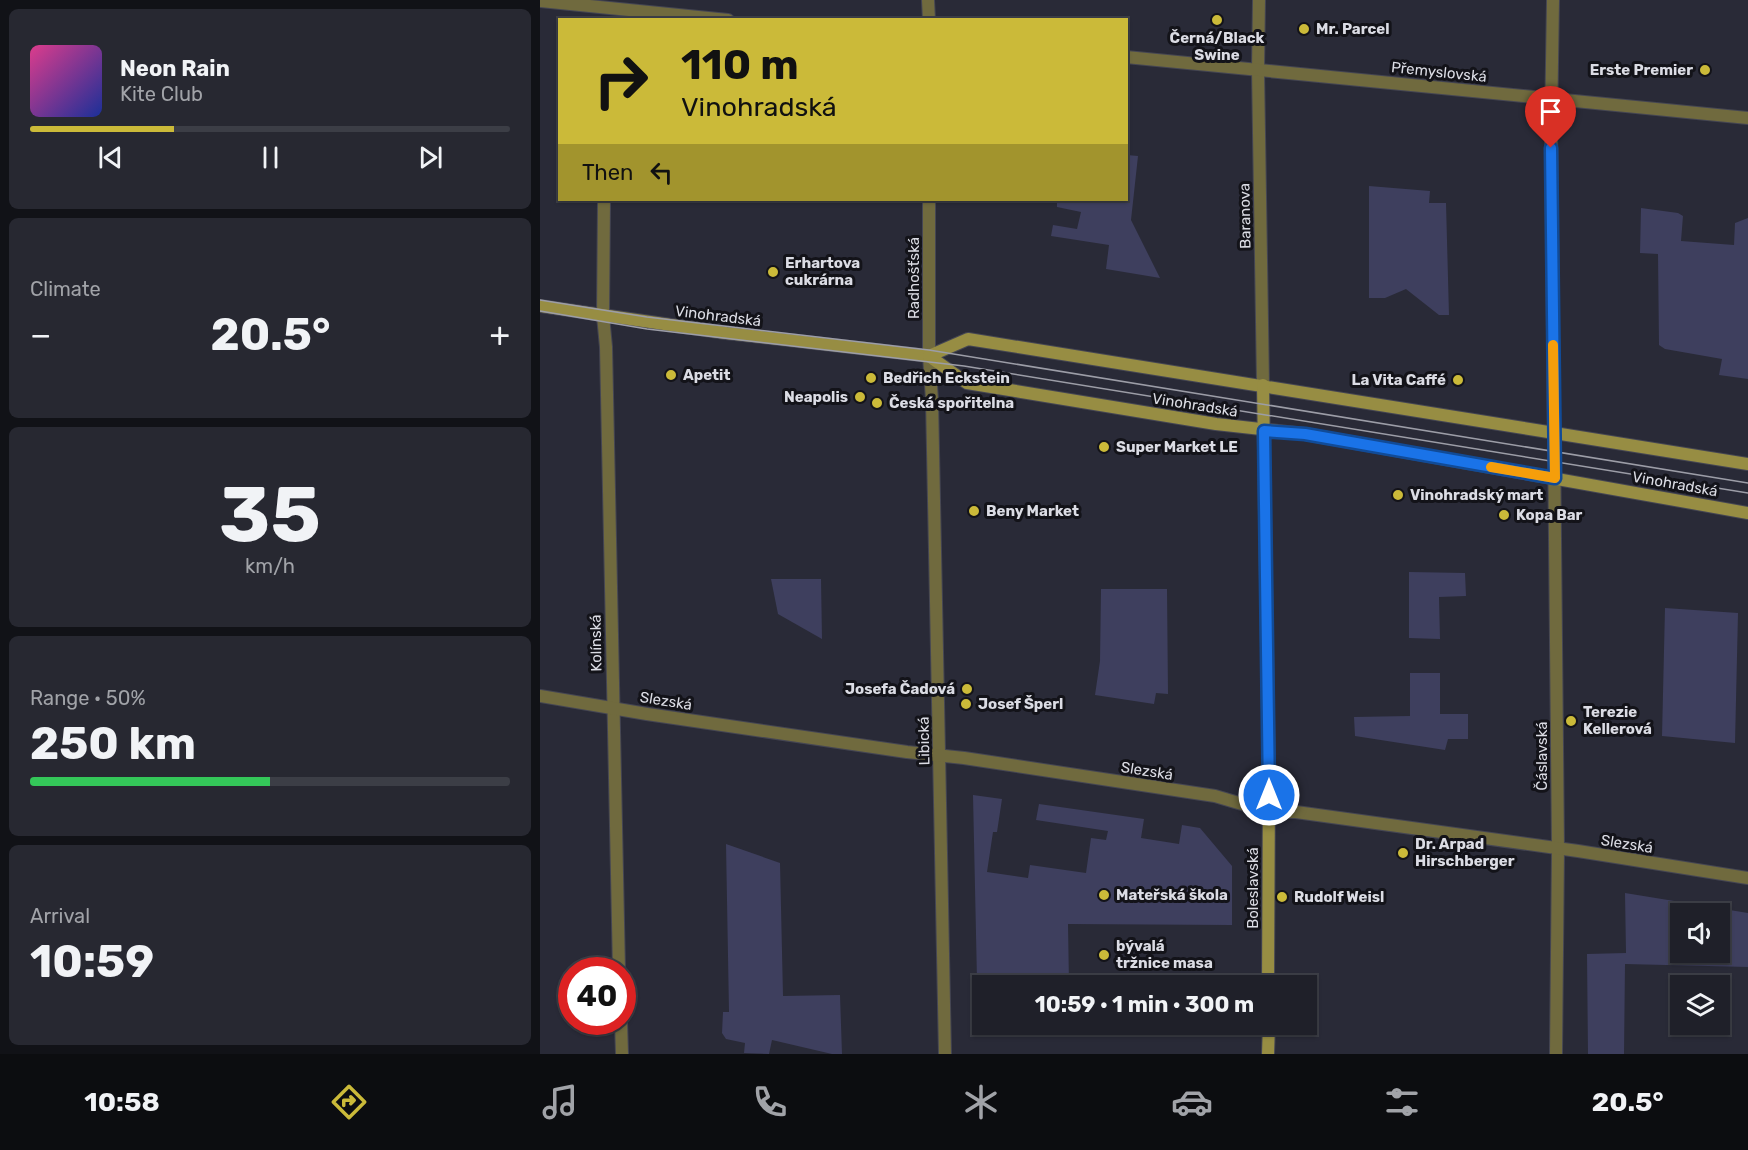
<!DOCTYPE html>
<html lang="en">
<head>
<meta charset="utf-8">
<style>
  body { margin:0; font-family:Rubik,sans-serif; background:#272831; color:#f1f3f6; height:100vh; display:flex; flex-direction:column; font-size:22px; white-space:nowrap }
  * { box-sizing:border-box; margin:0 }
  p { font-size:20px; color:#a1a3a8 }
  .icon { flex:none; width:33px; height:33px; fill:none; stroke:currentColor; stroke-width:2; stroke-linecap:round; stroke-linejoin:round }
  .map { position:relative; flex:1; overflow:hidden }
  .drawer { display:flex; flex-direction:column; gap:9px; padding:9px; background:#111217; width:540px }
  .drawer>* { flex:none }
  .guide { position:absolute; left:18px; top:18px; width:570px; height:183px; border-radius:0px; box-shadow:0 2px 4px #0004,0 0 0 2px #3c3e46; background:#cbba39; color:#111; overflow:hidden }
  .controls { position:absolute; left:1130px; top:903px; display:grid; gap:12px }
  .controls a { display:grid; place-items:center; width:60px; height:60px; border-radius:0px; background:#1f2029; box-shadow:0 2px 4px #0004,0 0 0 2px #3c3e46; font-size:30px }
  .speed { position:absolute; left:18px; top:957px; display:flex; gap:12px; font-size:30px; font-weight:700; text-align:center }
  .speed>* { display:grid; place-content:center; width:78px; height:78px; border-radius:50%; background:#1f2029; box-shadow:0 2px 4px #0004,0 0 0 2px #3c3e46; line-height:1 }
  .speed .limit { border:9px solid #d22; background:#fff; color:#111 }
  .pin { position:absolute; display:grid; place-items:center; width:51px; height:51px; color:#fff; margin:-62px -26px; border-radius:50% 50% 50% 0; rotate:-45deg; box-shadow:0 0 6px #0007 }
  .pin .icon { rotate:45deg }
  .me { position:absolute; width:66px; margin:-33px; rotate:0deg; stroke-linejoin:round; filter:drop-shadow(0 0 4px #0008) }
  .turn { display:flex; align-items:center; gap:21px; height:126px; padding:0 24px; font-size:27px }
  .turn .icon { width:78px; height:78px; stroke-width:2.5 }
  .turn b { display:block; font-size:42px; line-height:51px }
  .then { display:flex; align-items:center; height:57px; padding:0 24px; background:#0003; gap:12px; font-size:22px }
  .big { font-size:45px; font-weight:700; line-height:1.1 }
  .drawer .tile { flex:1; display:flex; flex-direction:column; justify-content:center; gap:9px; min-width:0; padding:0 21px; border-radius:9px; background:#272831 }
  .drawer .dial { align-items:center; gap:0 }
  .dial b { font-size:78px; line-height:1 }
  .song { display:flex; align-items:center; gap:18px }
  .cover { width:72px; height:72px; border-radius:9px; background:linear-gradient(135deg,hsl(330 70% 55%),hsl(230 70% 35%)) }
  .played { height:6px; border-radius:3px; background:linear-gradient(90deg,#cbba39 30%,#3c3e46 30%) }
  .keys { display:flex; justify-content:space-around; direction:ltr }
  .heat { display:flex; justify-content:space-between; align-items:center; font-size:33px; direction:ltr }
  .charge { height:9px; border-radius:4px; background:linear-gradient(90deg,#34c759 50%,#3c3e46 0) }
  .trip { position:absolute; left:432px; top:975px; width:345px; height:60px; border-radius:0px; background:#1f2029; box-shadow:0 2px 4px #0004,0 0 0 2px #3c3e46; font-weight:700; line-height:60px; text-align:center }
  .tabs { display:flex; height:96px; justify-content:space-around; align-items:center; background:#0c0d10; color:#a1a3a8 }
  .tabs .icon { width:42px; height:42px }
  .tabs .on { color:#cbba39 }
  .tabs b { font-size:27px; color:#f1f3f6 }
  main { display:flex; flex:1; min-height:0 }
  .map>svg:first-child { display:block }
  .green { fill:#3e3f5e; fill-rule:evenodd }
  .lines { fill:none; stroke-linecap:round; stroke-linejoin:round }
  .street-casing { stroke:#454653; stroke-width:14 }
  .secondary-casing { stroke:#454653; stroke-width:14 }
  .street { stroke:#706a3e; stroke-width:12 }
  .secondary { stroke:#978d43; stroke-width:12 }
  .tram { stroke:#9c9da7; stroke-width:1.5 }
  .route-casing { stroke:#114b97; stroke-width:15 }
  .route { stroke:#1a73e8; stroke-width:10 }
  .slow { stroke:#f59e0b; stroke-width:10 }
  .poi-dot { fill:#cbba39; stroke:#131319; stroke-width:2 }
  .labels { text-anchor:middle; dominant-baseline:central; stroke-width:6; stroke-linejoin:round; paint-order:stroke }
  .poi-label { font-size:15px; font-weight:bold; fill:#dbdce4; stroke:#131319; text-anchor:start }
  .street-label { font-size:15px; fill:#dbdce4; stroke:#131319 }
</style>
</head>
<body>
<main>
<section class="drawer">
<div class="tile">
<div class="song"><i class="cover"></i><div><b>Neon Rain</b><p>Kite Club</p></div></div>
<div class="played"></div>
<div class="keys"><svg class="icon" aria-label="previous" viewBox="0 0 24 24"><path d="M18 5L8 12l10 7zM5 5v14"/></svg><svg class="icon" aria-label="pause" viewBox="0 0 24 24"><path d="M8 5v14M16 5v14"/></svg><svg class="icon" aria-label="next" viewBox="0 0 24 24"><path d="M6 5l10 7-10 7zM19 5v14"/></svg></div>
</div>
<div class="tile"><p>Climate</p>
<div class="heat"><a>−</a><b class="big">20.5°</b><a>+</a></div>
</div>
<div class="tile dial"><b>35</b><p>km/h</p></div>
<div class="tile"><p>Range · 50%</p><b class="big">250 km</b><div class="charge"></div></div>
<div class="tile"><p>Arrival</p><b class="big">10:59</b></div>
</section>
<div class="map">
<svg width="1208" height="1054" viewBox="0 0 1208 1054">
  <rect width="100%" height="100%" fill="#292a37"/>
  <g class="green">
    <polygon points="587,155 598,156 591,220 620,278 566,269 569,245 511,236 513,225 537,229 541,212 517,207 517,200 586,200"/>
    <polygon points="829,186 890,191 889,203 906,203 909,315 899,315 866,289 845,298 829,298"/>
    <polygon points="1101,208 1138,213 1143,216 1141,241 1194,245 1195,223 1208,218 1208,379 1179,375 1182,359 1125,349 1119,345 1118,254 1100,253"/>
    <polygon points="869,572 925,573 926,596 899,597 900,639 869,638"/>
    <polygon points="281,579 282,639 238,614 231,579"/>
    <polygon points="561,589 627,589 628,694 616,693 614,704 555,695 560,661"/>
    <polygon points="1125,608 1198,613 1195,743 1122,736"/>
    <polygon points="870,673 900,673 900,714 928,714 928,739 908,739 905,750 815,736 814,717 870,716"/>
    <polygon points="433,795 462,799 457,832 453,832 447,872 488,878 490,865 546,873 551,838 566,840 568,831 496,820 499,804 604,819 601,838 639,844 642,825 660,828 692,866 692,925 528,924 529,985 442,986 442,1024 529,1025 438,1026"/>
    <polygon points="186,844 240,863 243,996 300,995 302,1054 292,1054 232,1040 229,1054 204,1053 205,1043 186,1039 182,1033 183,1012 189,1012"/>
    <path d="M1085 893 1208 913V967L1085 964 1084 1054H1048L1047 954 1086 953ZM1140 914H1179V952H1140Z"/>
  </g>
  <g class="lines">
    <defs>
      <g id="street">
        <polyline points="388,0 389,20"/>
        <polyline points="719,0 718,70 723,385"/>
        <polyline points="1013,0 1011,125 1018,849 1016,1054"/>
        <polyline points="0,1 188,20"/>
        <polyline points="586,57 1208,118"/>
        <polyline points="64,200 63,316 66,347 79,970"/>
        <polyline points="389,200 389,356 392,400 405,1054"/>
        <polyline points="0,696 107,714 367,752 424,758 675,796 729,812 756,812 1038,851 1208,878"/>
        <polyline points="81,1022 82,1054"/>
      </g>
      <g id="secondary">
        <polyline points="0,306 186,333 389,356 427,383 676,424 765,434 1208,513"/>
        <polyline points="389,356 428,339 1208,464"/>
        <polyline points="723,385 729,779 728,986"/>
        <polyline points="728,1054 729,1024"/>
      </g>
    </defs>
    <use href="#street" class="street-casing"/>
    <use href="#secondary" class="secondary-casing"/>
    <use href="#street" class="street"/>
    <use href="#secondary" class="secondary"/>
    <g class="tram">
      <polyline points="0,300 107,317 389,350 1208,483"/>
      <polyline points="0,311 107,329 424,366 1208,493"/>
    </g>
  </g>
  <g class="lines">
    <defs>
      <polyline id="route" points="729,795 724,431 765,434 1015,478 1011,148"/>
    </defs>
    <use href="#route" class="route-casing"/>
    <use href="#route" class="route"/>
    <polyline class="slow" points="951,467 1015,478 1013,345"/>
  </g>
  <g class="poi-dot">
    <circle cx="677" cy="20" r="6"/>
    <circle cx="764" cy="29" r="6"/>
    <circle cx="1165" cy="70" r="6"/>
    <circle cx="233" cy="272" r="6"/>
    <circle cx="131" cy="375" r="6"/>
    <circle cx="331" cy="378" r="6"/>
    <circle cx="918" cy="380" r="6"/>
    <circle cx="320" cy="397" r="6"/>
    <circle cx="337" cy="403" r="6"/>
    <circle cx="564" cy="447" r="6"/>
    <circle cx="858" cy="495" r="6"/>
    <circle cx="434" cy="511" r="6"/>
    <circle cx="964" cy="515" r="6"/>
    <circle cx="427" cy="689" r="6"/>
    <circle cx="426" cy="704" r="6"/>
    <circle cx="1031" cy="721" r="6"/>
    <circle cx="863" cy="853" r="6"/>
    <circle cx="564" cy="895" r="6"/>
    <circle cx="742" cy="897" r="6"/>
    <circle cx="564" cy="955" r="6"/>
  </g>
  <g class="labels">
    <g class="poi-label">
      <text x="776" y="29">Mr. Parcel</text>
      <text x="677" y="38" text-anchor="middle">Černá/Black<tspan x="677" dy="17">Swine</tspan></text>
      <text x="1153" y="70" text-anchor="end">Erste Premier</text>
      <text x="245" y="263">Erhartova<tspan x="245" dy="17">cukrárna</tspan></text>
      <text x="143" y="375">Apetit</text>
      <text x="343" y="378">Bedřich Eckstein</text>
      <text x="906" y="380" text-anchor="end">La Vita Caffé</text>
      <text x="308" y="397" text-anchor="end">Neapolis</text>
      <text x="349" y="403">Česká spořitelna</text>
      <text x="576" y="447">Super Market LE</text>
      <text x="870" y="495">Vinohradský mart</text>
      <text x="446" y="511">Beny Market</text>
      <text x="976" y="515">Kopa Bar</text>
      <text x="415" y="689" text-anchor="end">Josefa Čadová</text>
      <text x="438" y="704">Josef Šperl</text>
      <text x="1043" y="712">Terezie<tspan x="1043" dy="17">Kellerová</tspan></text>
      <text x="875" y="844">Dr. Arpad<tspan x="875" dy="17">Hirschberger</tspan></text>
      <text x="576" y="895">Mateřská škola</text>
      <text x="754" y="897">Rudolf Weisl</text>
      <text x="576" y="946">bývalá<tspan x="576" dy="17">tržnice masa</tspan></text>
    </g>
    <g class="street-label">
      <text transform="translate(899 72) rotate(6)">Přemyslovská</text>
      <text transform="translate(705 216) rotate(-91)">Baranova</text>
      <text transform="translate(374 278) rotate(-90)">Radhošťská</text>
      <text transform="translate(178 316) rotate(7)">Vinohradská</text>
      <text transform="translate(655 405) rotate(9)">Vinohradská</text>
      <text transform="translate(1135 484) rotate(10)">Vinohradská</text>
      <text transform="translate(56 643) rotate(-91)">Kolínská</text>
      <text transform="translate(126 701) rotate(9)">Slezská</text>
      <text transform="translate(384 741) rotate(-91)">Libická</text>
      <text transform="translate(1002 756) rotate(-90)">Čáslavská</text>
      <text transform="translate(607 771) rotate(9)">Slezská</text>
      <text transform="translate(1087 844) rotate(9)">Slezská</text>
      <text transform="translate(713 888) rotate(-90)">Boleslavská</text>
    </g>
  </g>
</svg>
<div class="controls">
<a><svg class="icon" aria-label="sound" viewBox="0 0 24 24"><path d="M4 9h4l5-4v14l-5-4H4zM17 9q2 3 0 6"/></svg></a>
<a><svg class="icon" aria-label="layers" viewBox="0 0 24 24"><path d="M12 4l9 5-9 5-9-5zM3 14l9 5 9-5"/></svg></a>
</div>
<div class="speed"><div class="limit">40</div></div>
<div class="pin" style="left:1011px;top:148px;background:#d93025"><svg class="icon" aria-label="arrive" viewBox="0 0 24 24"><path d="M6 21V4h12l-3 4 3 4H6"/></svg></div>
<svg class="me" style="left:729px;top:795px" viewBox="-20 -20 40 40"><circle r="17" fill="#1a73e8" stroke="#fff" stroke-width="3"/><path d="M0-11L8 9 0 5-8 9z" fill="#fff"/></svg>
<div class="trip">10:59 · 1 min · 300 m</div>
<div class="guide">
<div class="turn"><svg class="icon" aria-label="right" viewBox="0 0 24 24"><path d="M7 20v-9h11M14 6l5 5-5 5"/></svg><div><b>110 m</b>Vinohradská</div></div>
<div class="then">Then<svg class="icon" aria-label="left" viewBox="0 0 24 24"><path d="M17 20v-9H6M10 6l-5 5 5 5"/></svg></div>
</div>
</div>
</main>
<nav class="tabs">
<b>10:58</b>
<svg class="icon on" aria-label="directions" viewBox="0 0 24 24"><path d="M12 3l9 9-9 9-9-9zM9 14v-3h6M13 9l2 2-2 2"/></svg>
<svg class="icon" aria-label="music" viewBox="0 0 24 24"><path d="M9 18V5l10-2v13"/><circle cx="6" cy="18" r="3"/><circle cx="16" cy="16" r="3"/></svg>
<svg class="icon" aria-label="phone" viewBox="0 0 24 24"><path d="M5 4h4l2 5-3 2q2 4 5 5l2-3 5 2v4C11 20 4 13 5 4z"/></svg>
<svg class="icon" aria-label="climate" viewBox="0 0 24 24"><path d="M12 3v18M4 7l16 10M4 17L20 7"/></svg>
<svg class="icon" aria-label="car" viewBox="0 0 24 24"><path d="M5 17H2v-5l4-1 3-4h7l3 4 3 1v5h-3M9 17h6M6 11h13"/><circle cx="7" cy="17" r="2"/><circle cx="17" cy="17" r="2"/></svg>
<svg class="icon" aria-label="filters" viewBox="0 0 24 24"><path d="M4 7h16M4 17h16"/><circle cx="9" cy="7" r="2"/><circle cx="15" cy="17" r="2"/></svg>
<b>20.5°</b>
</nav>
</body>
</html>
